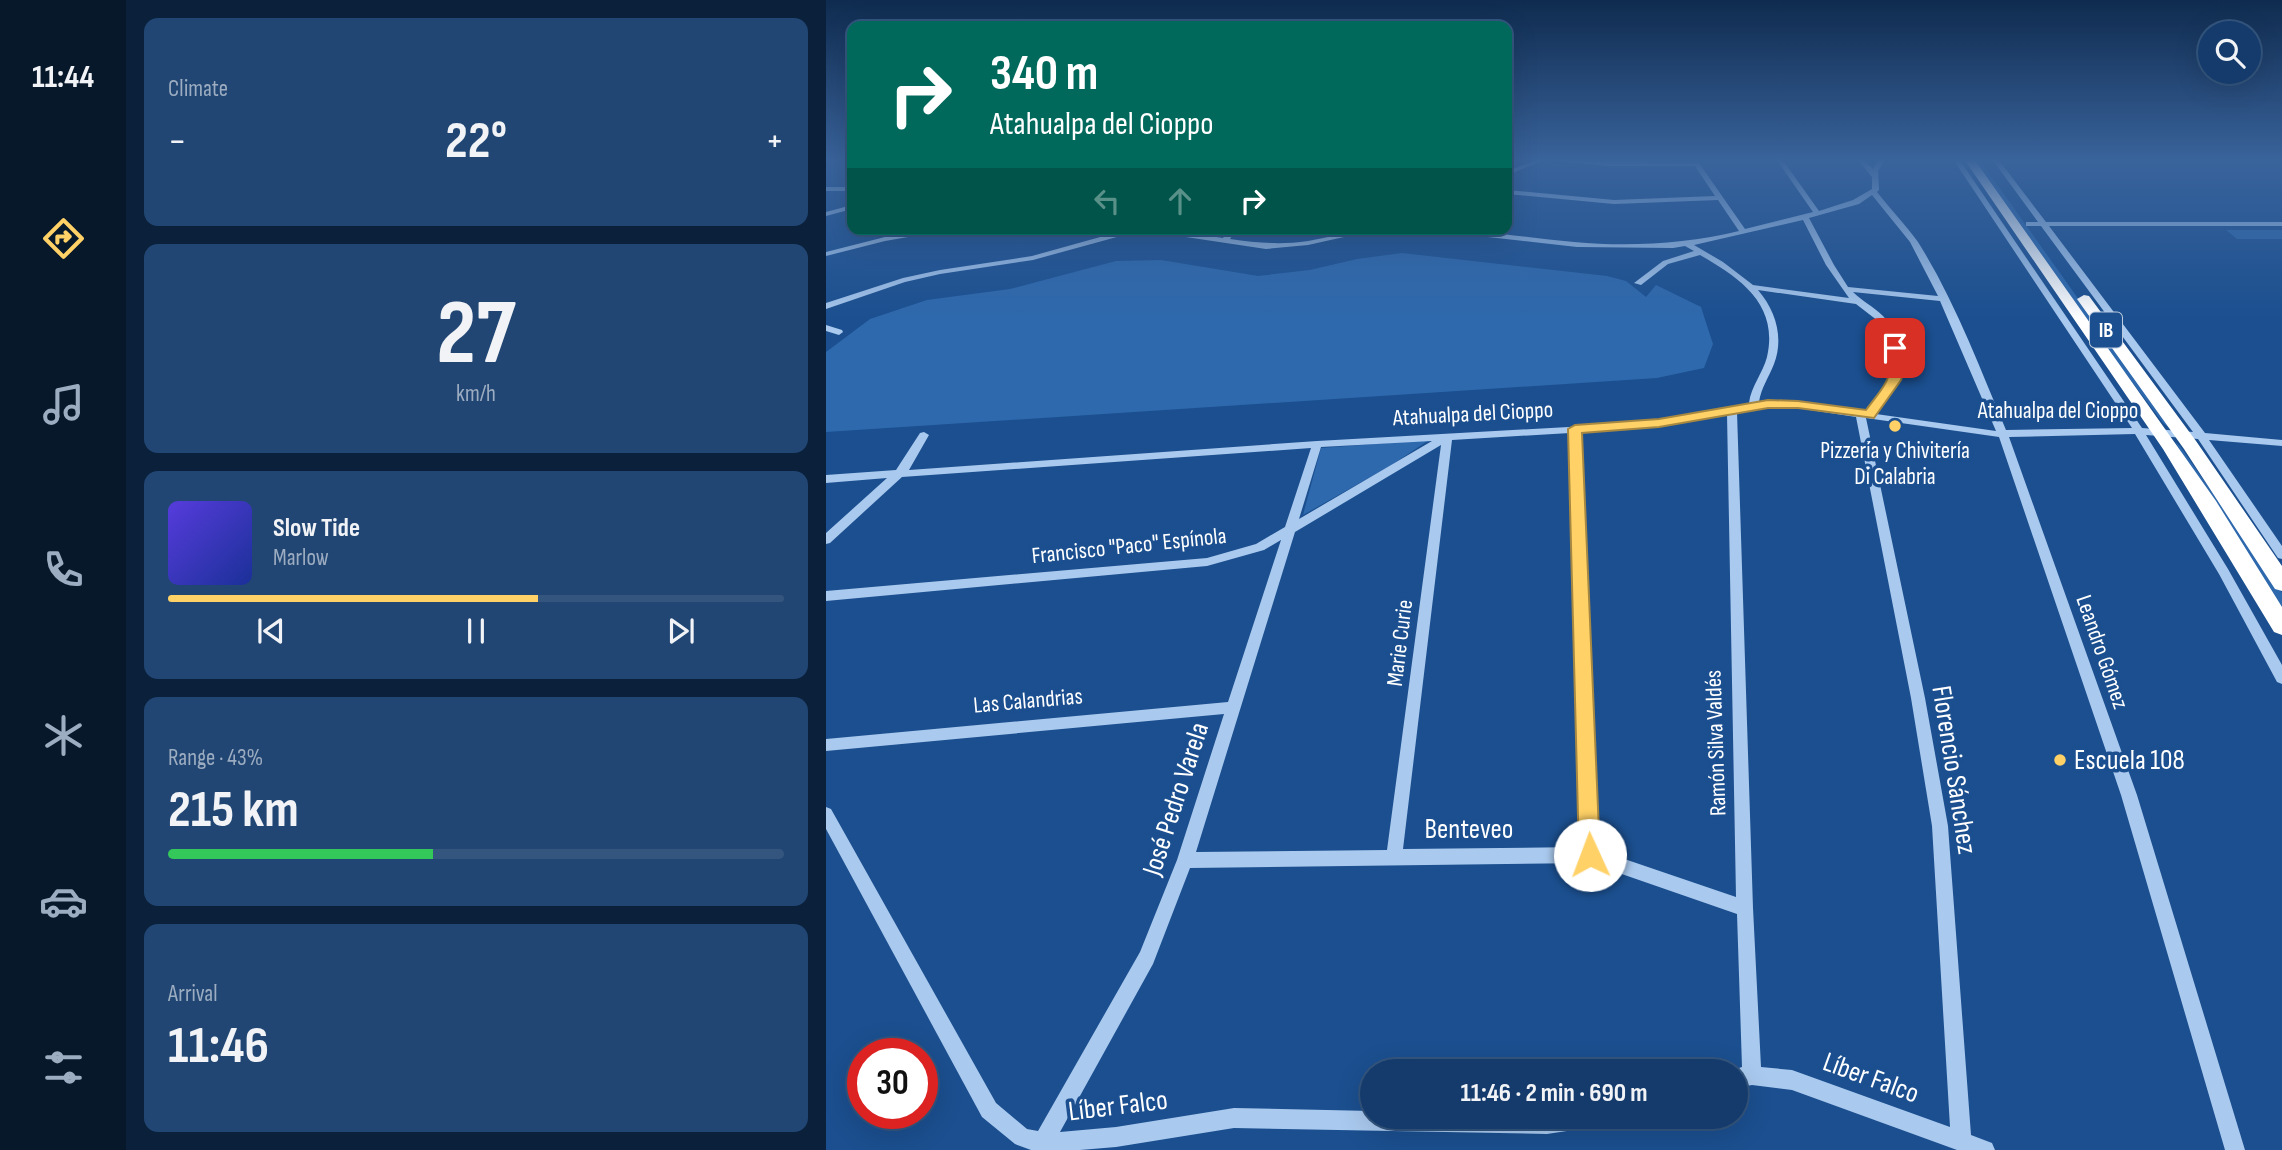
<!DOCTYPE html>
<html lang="en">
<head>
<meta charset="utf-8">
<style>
  body { margin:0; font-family:"Sofia Sans Condensed",sans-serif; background:#214673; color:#f1f3f6; height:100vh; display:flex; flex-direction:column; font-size:26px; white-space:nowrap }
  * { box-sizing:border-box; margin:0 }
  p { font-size:23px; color:#9dadc1 }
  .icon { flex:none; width:38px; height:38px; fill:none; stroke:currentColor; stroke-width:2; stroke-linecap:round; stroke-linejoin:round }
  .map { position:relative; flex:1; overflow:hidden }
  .details { display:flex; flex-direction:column; gap:18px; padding:18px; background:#0b203b; width:700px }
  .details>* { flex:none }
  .hud { position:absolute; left:21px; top:21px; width:665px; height:214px; border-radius:14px; box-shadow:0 7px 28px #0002,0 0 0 2px #33557e; background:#00695c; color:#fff; overflow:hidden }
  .tools { position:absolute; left:1372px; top:21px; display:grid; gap:14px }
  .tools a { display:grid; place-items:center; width:63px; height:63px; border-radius:50%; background:#143b6b; box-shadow:0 7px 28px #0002,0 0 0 2px #33557e; font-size:35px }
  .speed { position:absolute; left:21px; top:1038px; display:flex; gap:14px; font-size:35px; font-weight:700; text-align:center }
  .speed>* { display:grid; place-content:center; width:91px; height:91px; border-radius:50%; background:#143b6b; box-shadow:0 7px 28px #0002,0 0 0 2px #33557e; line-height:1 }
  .speed .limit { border:10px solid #d22; background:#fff; color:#111 }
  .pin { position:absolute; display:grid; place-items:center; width:60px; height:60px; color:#fff; margin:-30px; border-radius:14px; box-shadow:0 4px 10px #0006 }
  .me { position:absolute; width:77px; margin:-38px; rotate:358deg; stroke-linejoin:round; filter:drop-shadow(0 0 5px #0008) }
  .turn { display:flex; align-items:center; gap:24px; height:147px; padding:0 28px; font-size:32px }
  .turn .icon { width:91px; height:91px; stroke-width:2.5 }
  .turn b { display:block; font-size:49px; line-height:60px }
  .lanes { display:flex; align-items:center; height:66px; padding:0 28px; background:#0003; justify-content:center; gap:35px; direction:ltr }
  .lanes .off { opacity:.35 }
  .big { font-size:52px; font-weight:700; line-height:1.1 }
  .details .tile { flex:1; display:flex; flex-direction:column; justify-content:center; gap:10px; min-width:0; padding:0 24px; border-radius:14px; background:#214673 }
  .details .dial { align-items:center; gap:0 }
  .dial b { font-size:91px; line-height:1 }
  .song { display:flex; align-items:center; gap:21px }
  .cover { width:84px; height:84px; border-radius:10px; background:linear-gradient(135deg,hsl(250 70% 55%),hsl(230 70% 35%)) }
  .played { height:7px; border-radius:4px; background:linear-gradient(90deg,#ffd166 60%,#33557e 60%) }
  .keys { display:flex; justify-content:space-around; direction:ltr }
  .heat { display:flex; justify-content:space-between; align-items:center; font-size:38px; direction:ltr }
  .charge { height:10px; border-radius:5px; background:linear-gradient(90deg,#34c759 43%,#33557e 0) }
  .trip { position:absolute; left:534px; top:1059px; width:388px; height:70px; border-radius:35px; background:#143b6b; box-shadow:0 7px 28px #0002,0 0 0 2px #33557e; font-weight:700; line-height:70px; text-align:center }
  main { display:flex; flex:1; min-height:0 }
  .dock { display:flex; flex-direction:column; width:126px; justify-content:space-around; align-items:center; background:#08182b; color:#9dadc1 }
  .dock .icon { width:49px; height:49px }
  .dock .active { color:#ffd166 }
  .dock b { font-size:32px; color:#f1f3f6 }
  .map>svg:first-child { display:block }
  .green { fill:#2e69ad }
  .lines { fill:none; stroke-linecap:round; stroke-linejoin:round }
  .minor { fill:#a9c9ee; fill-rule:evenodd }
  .highway { fill:#fff; fill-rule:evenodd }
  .route { fill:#ffd166; stroke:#a68842; stroke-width:2 }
  .poi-dot { fill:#ffd166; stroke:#1b4f8f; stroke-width:2.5 }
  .labels { text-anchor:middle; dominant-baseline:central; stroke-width:7; stroke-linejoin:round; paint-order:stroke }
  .shield { fill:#1b4f8f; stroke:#bbcadd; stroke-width:2 }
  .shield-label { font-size:21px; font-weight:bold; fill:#fff }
  .street-label { font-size:23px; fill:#fff; stroke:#1b4f8f }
  .poi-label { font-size:23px; fill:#fff; stroke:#1b4f8f }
  .near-poi-label { font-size:28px; fill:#fff; stroke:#1b4f8f; text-anchor:start }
  .near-street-label { font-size:28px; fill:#fff; stroke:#1b4f8f }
</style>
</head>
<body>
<main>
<nav class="dock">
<b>11:44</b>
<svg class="icon active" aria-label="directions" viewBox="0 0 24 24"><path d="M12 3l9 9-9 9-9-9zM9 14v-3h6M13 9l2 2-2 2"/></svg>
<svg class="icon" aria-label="music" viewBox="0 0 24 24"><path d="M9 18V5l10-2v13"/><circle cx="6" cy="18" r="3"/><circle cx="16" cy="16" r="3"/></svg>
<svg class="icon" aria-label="phone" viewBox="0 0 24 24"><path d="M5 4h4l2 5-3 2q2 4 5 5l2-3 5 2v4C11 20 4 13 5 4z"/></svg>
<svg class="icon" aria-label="climate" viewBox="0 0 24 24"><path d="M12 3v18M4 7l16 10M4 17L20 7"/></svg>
<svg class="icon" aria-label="car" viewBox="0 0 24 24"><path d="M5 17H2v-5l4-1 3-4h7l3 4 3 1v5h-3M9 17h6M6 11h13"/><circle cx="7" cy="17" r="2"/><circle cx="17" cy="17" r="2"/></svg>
<svg class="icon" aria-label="filters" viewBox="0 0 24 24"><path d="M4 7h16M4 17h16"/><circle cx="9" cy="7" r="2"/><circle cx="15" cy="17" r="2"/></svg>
</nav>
<section class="details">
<div class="tile"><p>Climate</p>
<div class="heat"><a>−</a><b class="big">22°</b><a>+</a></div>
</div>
<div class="tile dial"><b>27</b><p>km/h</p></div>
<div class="tile">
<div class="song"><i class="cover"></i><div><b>Slow Tide</b><p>Marlow</p></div></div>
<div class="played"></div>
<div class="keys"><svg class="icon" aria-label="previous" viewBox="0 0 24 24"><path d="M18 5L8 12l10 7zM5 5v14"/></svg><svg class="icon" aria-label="pause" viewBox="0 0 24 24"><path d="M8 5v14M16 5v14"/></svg><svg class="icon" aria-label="next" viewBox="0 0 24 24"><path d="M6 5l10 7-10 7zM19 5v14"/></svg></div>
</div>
<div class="tile"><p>Range · 43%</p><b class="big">215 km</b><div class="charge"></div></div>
<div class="tile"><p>Arrival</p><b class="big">11:46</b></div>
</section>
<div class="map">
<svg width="1456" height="1150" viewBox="0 0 1456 1150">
  <rect width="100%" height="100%" fill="#1b4f8f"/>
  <g class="green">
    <polygon points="1146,159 1153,159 1344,428 1337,423 1259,320"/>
    <polygon points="1400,230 1456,230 1456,239 1411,239"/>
    <polygon points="576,253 781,276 800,281 820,297 830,285 875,307 887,344 878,368 831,378 0,432 0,352 44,319 101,300 184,289 290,261 335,260 432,276 484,270 531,259"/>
    <polygon points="603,440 564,466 477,515 495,448"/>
    <polygon points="1349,442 1354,446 1456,593 1456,616"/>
  </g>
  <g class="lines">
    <g class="minor">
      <polygon points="713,159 721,159 681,175 681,171"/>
      <path d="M726 159 784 162 873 163 919 229 987 212 950 159H956L993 211 1027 200 1046 189V177L1031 159H1037L1047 169 1053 159H1059L1052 171 1053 190 1051 192C1064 209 1080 225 1092 242 1129 301 1153 366 1180 430L1306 428 1127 159H1133L1316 428 1367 432 1215 226H1200V222H1212L1166 159H1172L1220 222H1456V226H1223L1379 433 1456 440V446L1383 440 1456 546V559L1452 558 1372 439 1320 435 1402 569 1456 665V684L1451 682 1393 574 1309 434 1183 437 1311 795 1419 1150H1399L1295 795 1173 437 1040 418 1099 698 1122 826 1145 1135 1166 1143 1169 1150H1131L966 1090 926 1085 910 1088V1071H904L916 1067 911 914 764 863 364 868 327 964 234 1132 290 1127 408 1108 546 1111V1116H784L781 1123 774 1126 721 1134 408 1128 290 1147 254 1150H205L189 1144 156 1117 0 829V807L5 809 170 1103 201 1129 212 1131 314 952 351 860 398 714 0 751V739L402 702 455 540 438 550 381 566 0 601V591L381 558 430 544 459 527 485 448 76 477 4 543 0 544V533L61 478 0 483V475L70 470 94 433 98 432 103 435 83 470 491 441 796 424 865 415 923 403C925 386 937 373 941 357 953 304 914 278 874 255L842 264 815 285 808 283 837 261 868 251 859 246 847 248 751 247 608 231 604 229C653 229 700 238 748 242 803 247 859 244 913 231L892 200 788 204 681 194V190L788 200 889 196 869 166H784L729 161ZM1046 195 1084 242 1112 296 1022 287 1008 265 983 218 1033 204ZM977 220 1000 265 1023 298 927 285 897 262 868 245ZM932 290 1030 304 1052 321 1060 332 1065 344 1066 369 1056 393 1041 412 958 400 933 402C935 388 943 377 948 364 958 338 950 311 932 290ZM1027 292 1114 301 1170 431 1050 414C1076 383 1088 349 1057 316 1048 307 1036 301 1027 292ZM958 406 1030 417 1085 698 1106 826 1124 1127 966 1070 935 1067 927 908 911 412ZM901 414 910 897 772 850 754 433C804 430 852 424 901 414ZM744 433 756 847 577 849 626 440ZM606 441 473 519 495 447ZM615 445 561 850 370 852 469 532Z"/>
      <rect x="0" y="187" width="26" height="4"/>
      <polygon points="26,205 26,209 0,216 0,212"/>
      <polygon points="108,229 128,229 59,241 0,256 0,252 59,237"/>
      <path d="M303 229H336L397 238 403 229H411L404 239C431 243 455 245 482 241 506 237 529 229 554 229L482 245 440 249 333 233 309 232 207 260 114 274 79 282 0 309V303L77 278 114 270 206 256Z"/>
      <polygon points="0,325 16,330 17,332 13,335 0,331"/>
    </g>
    <g class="highway">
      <polygon points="1138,159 1148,159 1390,501 1456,607 1456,635 1448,632 1337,449"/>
      <polygon points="1258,295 1263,296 1370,441 1456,566 1456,591 1449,589 1358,449 1251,299"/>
    </g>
  </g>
  <linearGradient id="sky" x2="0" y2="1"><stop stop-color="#0f2b4f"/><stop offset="0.5" stop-color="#39639b"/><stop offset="1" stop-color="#39639b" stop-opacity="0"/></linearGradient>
  <rect width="1456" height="320" fill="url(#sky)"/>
  <path class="route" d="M1069 344 1075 348 1078 370 1075 380 1048 418 972 408H942L833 427 756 433 774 855 771 862 764 865 756 862 753 855 742 429 749 425 833 419 942 400 972 401 1040 410C1059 384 1067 382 1063 348Z"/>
  <g class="poi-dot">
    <circle cx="1069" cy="426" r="7"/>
    <circle cx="1234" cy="760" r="7"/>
  </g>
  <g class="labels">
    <rect class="shield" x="1264" y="312.5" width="32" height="35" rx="5"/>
    <g class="shield-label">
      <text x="1280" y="330">IB</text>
    </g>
    <g class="street-label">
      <text x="1232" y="411">Atahualpa del Cioppo</text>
      <text transform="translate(647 414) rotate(-3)">Atahualpa del Cioppo</text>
      <text transform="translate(303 546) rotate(-6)">Francisco "Paco" Espínola</text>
      <text transform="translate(574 643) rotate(-83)">Marie Curie</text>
      <text transform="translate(1276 652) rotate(71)">Leandro Gómez</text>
      <text transform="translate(202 701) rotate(-5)">Las Calandrias</text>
      <text transform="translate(890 743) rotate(-92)">Ramón Silva Valdés</text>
    </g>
    <g class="poi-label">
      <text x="1069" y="451">Pizzería y Chivitería<tspan x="1069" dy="26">Di Calabria</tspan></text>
    </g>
    <g class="near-poi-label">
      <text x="1248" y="760">Escuela 108</text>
    </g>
    <g class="near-street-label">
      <text transform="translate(1128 770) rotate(81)">Florencio Sánchez</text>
      <text transform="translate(350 799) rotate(-72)">José Pedro Varela</text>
      <text x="643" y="829">Benteveo</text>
      <text transform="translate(1045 1078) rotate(20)">Líber Falco</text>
      <text transform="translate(292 1106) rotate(-7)">Líber Falco</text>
    </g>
  </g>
</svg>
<div class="tools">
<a><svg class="icon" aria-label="search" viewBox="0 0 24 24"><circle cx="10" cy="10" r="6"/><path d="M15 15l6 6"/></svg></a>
</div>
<div class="speed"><div class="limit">30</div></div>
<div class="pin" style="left:1069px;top:348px;background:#d93025"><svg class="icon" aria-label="arrive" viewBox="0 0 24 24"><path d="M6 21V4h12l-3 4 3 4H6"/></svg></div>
<svg class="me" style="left:764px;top:855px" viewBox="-20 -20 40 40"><circle r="19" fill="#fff"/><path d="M0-13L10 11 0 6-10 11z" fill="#ffd166"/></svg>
<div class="trip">11:46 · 2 min · 690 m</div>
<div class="hud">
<div class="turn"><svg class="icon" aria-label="right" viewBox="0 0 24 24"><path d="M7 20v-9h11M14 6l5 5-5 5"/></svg><div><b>340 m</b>Atahualpa del Cioppo</div></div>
<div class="lanes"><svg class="icon off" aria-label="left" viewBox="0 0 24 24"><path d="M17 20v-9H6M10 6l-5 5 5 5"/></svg><svg class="icon off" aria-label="ahead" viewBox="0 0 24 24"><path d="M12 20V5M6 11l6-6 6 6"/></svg><svg class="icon" aria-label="right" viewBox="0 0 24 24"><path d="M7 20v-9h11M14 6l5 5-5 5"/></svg></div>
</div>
</div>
</main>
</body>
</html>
